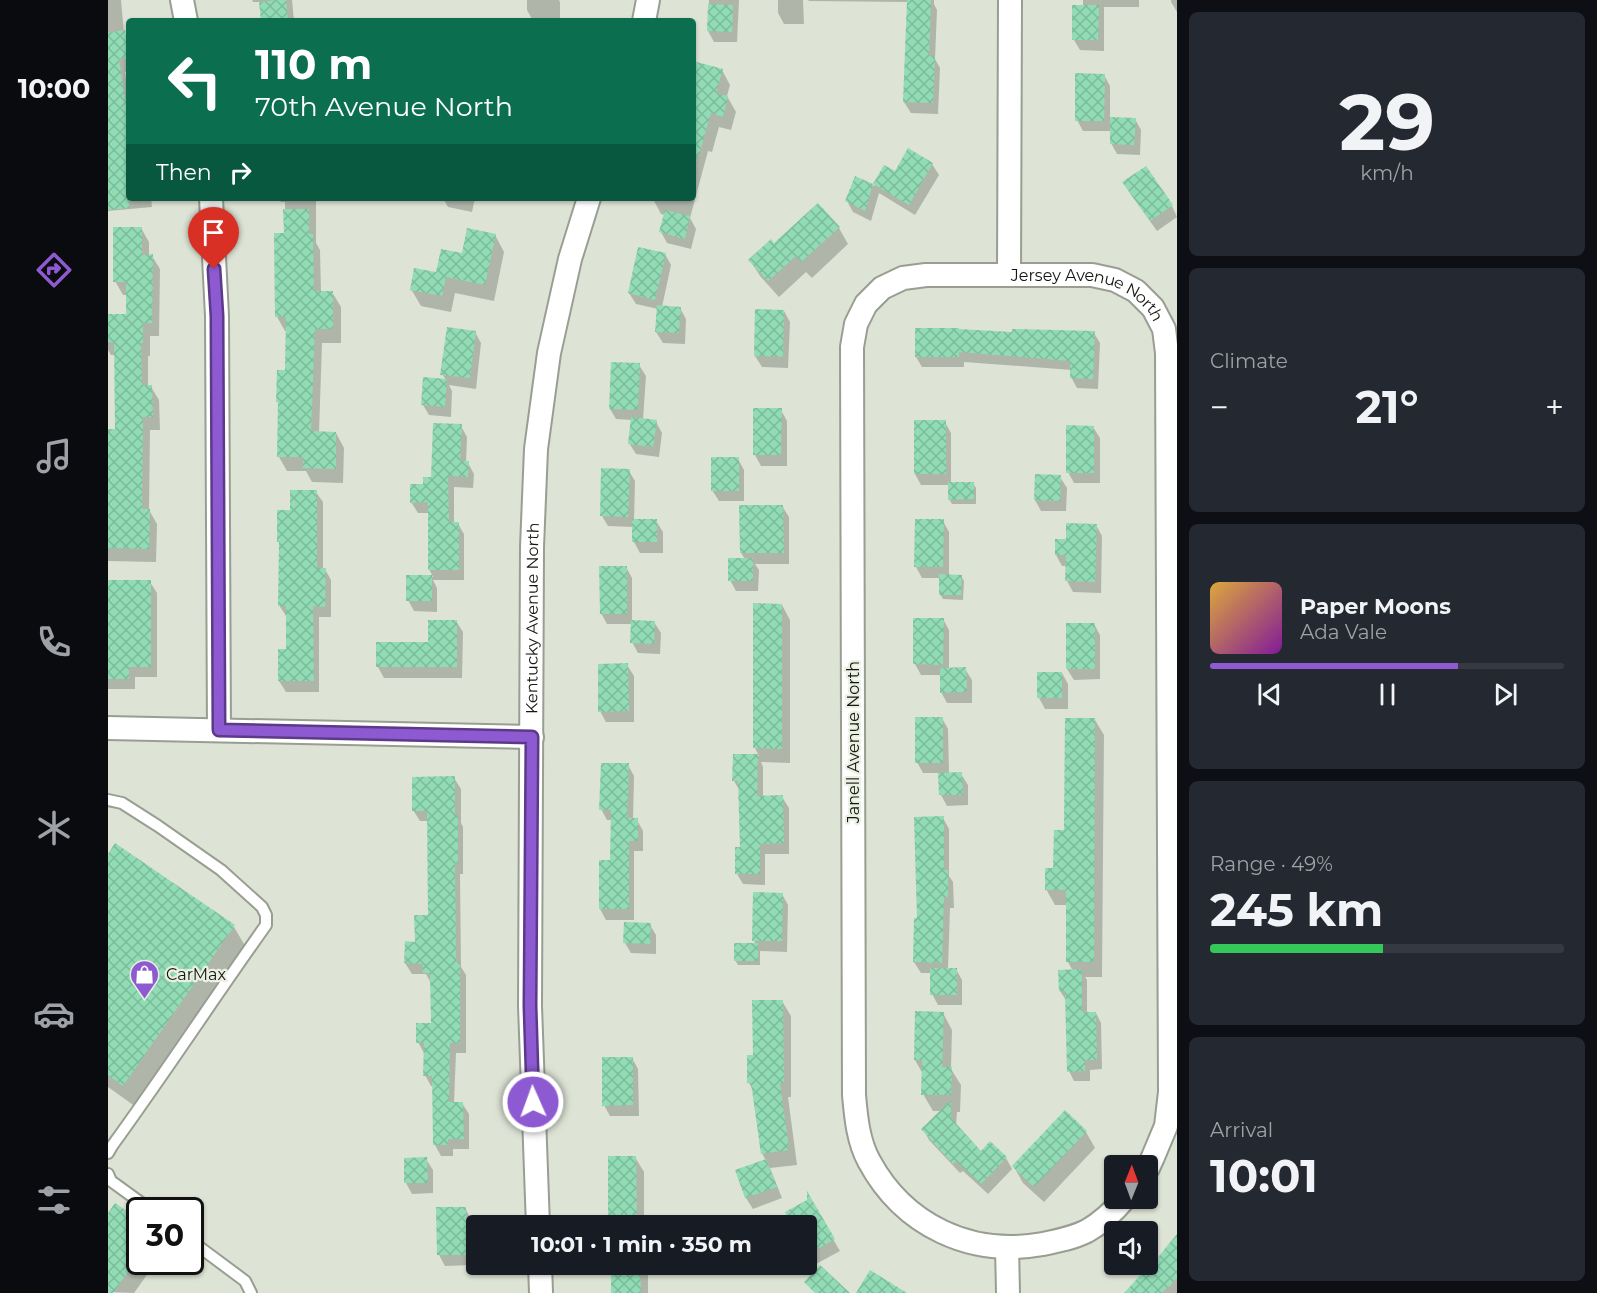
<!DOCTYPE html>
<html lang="en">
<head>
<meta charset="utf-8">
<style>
  body { margin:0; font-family:Montserrat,sans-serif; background:#242831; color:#f1f3f6; height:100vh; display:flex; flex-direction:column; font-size:22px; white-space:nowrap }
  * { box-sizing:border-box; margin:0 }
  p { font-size:20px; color:#9ea1a6 }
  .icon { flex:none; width:33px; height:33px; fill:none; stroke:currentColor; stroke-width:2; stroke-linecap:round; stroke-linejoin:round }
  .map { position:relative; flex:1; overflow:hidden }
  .panel { display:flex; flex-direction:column; gap:12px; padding:12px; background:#0d0f14; width:420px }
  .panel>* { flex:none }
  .top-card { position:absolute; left:18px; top:18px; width:570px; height:183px; border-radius:6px; box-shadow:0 2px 4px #0004; background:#0b6e4f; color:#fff; overflow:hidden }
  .needle { width:39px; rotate:1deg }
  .fabs { position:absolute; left:996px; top:1155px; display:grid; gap:12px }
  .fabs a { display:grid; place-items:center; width:54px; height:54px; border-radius:6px; background:#171b24; box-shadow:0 2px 4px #0004; font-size:30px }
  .speed { position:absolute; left:18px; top:1197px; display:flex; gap:12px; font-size:30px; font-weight:700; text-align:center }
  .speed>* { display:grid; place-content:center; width:78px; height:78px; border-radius:50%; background:#171b24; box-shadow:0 2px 4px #0004; line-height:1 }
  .speed .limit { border:3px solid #111; border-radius:9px; background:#fff; color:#111 }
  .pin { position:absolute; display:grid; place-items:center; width:51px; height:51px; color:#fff; margin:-62px -26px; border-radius:50% 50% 50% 0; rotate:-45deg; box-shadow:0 0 6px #0007 }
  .pin .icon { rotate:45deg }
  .me { position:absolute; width:66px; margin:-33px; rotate:358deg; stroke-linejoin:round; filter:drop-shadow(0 0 4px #0008) }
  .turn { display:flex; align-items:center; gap:21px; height:126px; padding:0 30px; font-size:27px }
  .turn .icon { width:78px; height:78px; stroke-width:2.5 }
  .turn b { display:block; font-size:42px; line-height:51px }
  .then { display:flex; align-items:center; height:57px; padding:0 30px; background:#0003; gap:12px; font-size:22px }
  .big { font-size:45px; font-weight:700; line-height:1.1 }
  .panel .card { flex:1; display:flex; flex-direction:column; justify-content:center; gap:9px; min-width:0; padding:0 21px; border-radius:9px; background:#242831 }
  .panel .dial { align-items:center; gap:0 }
  .dial b { font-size:78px; line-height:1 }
  .song { display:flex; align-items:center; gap:18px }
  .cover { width:72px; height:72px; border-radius:9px; background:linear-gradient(135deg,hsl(40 70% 55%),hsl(290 70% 35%)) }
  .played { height:6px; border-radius:3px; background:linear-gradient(90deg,#8e5ad2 70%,#363941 70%) }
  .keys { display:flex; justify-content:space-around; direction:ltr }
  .heat { display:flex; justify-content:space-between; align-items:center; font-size:33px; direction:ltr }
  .charge { height:9px; border-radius:4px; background:linear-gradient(90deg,#34c759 49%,#363941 0) }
  .trip { position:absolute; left:358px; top:1215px; width:351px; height:60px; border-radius:6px; background:#171b24; box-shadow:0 2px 4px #0004; font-weight:700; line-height:60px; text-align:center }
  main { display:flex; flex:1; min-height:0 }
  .tab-bar { display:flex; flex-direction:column; width:108px; justify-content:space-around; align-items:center; background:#090b0e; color:#9ea1a6 }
  .tab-bar .icon { width:42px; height:42px }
  .tab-bar .selected { color:#8e5ad2 }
  .tab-bar b { font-size:27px; color:#f1f3f6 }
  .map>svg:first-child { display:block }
  .shadow { fill:#0003 }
  .building { fill:url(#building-cross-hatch) }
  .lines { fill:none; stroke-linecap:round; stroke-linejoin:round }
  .lane-casing { stroke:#989e91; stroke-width:14 }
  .street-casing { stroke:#989e91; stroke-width:26 }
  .lane { stroke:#fff; stroke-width:10 }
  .street { stroke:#fff; stroke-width:22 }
  .route-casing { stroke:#5c3a88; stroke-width:15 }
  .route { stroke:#8e5ad2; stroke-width:10 }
  .labels { text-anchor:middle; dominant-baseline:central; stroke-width:4.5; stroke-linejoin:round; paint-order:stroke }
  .street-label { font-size:16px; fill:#141611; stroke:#eaf0e2 }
  .poi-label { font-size:16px; fill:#141611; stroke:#eaf0e2; text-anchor:start }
</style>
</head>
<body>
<main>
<nav class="tab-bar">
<b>10:00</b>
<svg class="icon selected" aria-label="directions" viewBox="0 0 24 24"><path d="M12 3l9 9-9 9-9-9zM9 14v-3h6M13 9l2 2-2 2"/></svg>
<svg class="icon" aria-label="music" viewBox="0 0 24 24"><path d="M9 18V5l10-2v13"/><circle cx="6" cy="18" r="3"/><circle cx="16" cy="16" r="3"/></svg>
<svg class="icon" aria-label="phone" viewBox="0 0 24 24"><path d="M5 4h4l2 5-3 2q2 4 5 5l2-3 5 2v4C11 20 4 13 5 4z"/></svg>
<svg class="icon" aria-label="climate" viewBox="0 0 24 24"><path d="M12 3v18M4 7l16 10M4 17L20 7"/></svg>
<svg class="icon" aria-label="car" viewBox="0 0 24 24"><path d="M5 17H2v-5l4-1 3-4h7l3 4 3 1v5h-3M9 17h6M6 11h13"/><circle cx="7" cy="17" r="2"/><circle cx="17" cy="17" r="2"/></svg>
<svg class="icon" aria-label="filters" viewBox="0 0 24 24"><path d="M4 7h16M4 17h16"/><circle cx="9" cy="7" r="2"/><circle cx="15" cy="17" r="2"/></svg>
</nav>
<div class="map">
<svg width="1069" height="1293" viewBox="0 0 1069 1293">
  <defs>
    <pattern id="building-cross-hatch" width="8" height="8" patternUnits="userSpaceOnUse" patternTransform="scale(1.5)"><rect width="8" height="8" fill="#91dcb5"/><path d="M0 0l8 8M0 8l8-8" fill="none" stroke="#7cbc9b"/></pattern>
  </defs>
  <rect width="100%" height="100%" fill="#dde3d5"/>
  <g class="shadow">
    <polygon points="0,0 13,0 16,33 21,41 21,71 17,72 21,96 21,198 43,198 44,207 0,211"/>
    <polygon points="144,0 184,0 186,21 154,21 153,2 145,2"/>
    <polygon points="419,0 451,0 452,2 452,21 425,21 419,10"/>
    <polygon points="601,0 631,0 629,42 606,42 600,31"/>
    <polygon points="670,0 695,0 696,24 676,24 670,13"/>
    <polygon points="700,0 826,0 826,4 829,10 827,59 832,68 830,114 803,113 796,102 800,2 701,1"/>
    <polygon points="975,0 1031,0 1031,7 996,7 996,51 972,50 966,40 975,6"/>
    <polygon points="1063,0 1069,0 1069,12 1063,2"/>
    <polygon points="585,64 614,70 622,85 619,96 628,112 623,130 611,127 604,152 600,151 582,218 588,229 583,249 559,243 553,232 557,215 553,214 545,199 545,198 585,198"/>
    <polygon points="996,75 1002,86 1002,118 1027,119 1033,130 1032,155 1009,154 1003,143 1003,131 975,131 969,120"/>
    <polygon points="824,164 831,175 807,215 771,193 763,221 745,212 739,201 748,178 766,186 777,167 787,173"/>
    <polygon points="1022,193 1064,206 1069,217 1049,231"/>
    <polygon points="170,198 219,198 220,200 208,200 208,243 212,250 213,292 224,292 233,307 233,343 214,343 211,433 228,433 236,448 235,483 204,482 198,471 179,471 171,457 172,405 169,402 178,372 179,331 177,331 169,317 177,234 177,202 173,202"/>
    <polygon points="335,198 367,198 364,212 340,207"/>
    <polygon points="33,228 41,242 41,256 44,256 52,269 51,336 42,336 42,356 40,356 40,387 43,387 51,400 52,430 42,430 41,510 49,524 48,562 0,561 0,431 9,431 7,355 3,355 0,350 0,316 19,316 19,295 15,295 7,281"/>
    <polygon points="731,228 740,244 704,278 698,272 671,297 652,276 642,260 666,245"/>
    <polygon points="387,235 396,252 386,301 347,293 343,312 313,306 303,289"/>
    <polygon points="557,254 563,265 554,307 572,308 578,319 577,344 555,343 548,332 550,309 528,304 521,293"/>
    <polygon points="676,311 682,322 680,368 654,367 647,356"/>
    <polygon points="367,332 373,343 368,389 341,385 344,391 343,417 321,415 315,405 338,380 334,374"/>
    <polygon points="986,333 992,343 990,389 969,388 963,377 964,370 856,362 856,367 814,367 808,357 905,334"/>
    <polygon points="531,365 538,376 535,420 548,422 554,433 551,457 528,454 521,443 524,420 508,419 502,409"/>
    <polygon points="673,410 679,421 679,466 653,466 647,455"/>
    <polygon points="837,422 843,433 843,483 865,483 868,488 868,504 844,504 841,499 841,485 813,485 807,474"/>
    <polygon points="353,426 359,437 358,463 360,463 366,474 365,488 346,487 346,524 350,524 356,534 356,580 325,580 329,588 329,612 306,611 300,600 300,577 325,577 321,569 321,513 310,513 303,502 324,478"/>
    <polygon points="985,427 992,438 992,483 966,483 960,472"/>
    <polygon points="630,459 636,470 636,501 611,501 604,490"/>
    <polygon points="521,471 527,481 526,521 548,521 555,532 555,553 532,553 526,542 526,527 500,526 494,516"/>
    <polygon points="952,477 959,488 958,511 933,511 927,500"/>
    <polygon points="208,492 215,502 215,569 217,569 223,580 223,617 211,617 211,692 178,692 171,681 179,651 179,616 178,616 171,605 172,545 171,542 171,512 184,512"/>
    <polygon points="674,506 681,517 681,564 647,564 651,570 650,591 628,591 622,580 637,559 633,553"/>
    <polygon points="835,521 841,532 841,576 853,576 856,581 855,600 835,599 832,594 833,578 814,578 808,567"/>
    <polygon points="988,525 994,536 993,593 965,592 959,581 959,566 954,566 948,555 959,540"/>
    <polygon points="518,567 524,578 524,621 546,622 553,633 552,654 530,653 524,642 525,624 499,624 493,613"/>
    <polygon points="0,581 42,582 49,593 49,677 27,677 27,689 0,689"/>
    <polygon points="646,605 674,605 682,620 682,763 653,762 655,767 655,797 674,797 681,808 681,854 657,854 657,885 635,884 629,874 633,849 632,791 626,781 626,756 651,756 647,748"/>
    <polygon points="835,619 841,630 841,669 857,669 864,680 864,703 839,703 833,692 833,675 813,675 807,664"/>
    <polygon points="348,621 355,632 354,678 276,678 270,667 321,643"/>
    <polygon points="986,624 992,635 992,679 966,680 959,669"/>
    <polygon points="519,665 526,676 526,722 498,722 492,711"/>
    <polygon points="954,673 960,684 960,709 937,709 931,698"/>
    <polygon points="834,718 840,729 841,774 853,774 860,785 860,805 839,806 833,795 832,773 815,773 809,762"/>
    <polygon points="987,720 996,735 994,977 977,977 979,980 979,1014 988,1013 993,1023 994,1069 982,1070 982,1081 966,1081 961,1071 958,1000 952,991 965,971 960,962 959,905 947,905 938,889 947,869"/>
    <polygon points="520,765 526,776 525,820 529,820 535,831 535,851 526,851 526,920 498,920 492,909 504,862 504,820 499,820 493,809"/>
    <polygon points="346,778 353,789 353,823 355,827 355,874 352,874 353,967 358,975 358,1053 348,1053 346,1103 354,1103 361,1114 361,1149 345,1149 345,1156 333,1156 327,1145 326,1086 323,1086 317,1075 316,1053 310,1042 324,1024 323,983 318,974 304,974 297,963 322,916 321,821 312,821 305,810"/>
    <polygon points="835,818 841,829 841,876 845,882 846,908 842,908 840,969 848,969 854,980 854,1005 830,1005 824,994 824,973 813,973 806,962 811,920"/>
    <polygon points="0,856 126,927 139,949 28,1107 0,1087"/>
    <polygon points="674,894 680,905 679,952 652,951 652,965 630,965 627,960 648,945 646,941"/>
    <polygon points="542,925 548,935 548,954 523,953 517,943"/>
    <polygon points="674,1001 683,1016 683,1097 680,1097 689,1165 662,1168 674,1198 645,1209 638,1198 629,1171 658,1161 654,1153 646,1092 641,1083 647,1056"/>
    <polygon points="835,1013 844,1030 843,1069 853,1085 852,1112 849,1112 848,1126 873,1153 882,1143 898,1158 904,1169 957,1112 978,1132 987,1148 936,1202 915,1183 906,1167 880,1194 855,1171 852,1173 821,1140 815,1129 834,1111 825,1111 815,1094 815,1074 807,1060"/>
    <polygon points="524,1058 530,1069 531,1116 502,1116 496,1105"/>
    <polygon points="527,1157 536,1172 536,1226 502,1226"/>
    <polygon points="318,1159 325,1170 325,1193 304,1194 298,1183"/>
    <polygon points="702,1200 732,1251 708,1264 699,1248"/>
    <polygon points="357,1208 363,1219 364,1265 337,1266 331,1255"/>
    <polygon points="0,1215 32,1222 32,1262 48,1262 26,1293 0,1292"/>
    <polygon points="1069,1236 1069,1293 1018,1293 1039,1274"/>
    <polygon points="504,1264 537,1264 540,1269 540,1293 505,1293"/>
  </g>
  <g class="building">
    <polygon points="170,0 178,0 180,21 153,21 151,2"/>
    <polygon points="799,0 823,0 821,56 827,56 825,103 795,102"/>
    <polygon points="600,4 625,5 624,32 599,31"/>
    <polygon points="964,5 991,5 990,40 964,40"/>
    <polygon points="17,30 21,58 11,59 17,99 21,99 21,208 0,210 0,33"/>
    <polygon points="585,61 615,69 608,93 620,96 615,117 603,113 590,158 585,157"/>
    <polygon points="967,73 997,74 996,121 967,121"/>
    <polygon points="1002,117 1028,118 1026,145 1002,144"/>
    <polygon points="800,148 825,163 801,205 765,184 776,165 787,171"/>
    <polygon points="1038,166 1065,205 1042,221 1014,182"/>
    <polygon points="747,176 765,184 757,211 737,201"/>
    <polygon points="710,203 732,227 693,262 688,256 660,281 640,260 663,239 666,243"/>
    <polygon points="175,209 201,209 201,234 205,234 206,291 225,291 225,329 207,329 203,431 228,432 228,469 195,468 195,457 169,457 170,402 168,402 169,370 177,370 178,317 167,317 166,233 176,233"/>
    <polygon points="557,210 582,216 577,239 551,232"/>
    <polygon points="5,227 34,227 34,255 45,254 44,323 35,323 35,343 33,343 34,385 44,385 45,417 35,417 34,509 42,509 41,549 0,548 0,429 7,429 6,342 0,342 0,314 18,314 18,282 5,282"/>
    <polygon points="359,228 388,234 377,285 338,277 334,296 302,290 306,268 328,272 333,249 354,253"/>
    <polygon points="530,247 558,253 547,300 520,293"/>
    <polygon points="549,305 573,307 571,333 547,332"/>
    <polygon points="647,309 676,310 675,357 646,356"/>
    <polygon points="339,327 368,331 362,378 332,375"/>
    <polygon points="807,328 851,328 851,329 904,332 904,329 987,331 985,379 962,378 962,361 851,352 851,357 807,357"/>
    <polygon points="503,362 532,363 530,410 501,409"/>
    <polygon points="315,377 339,379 337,407 313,405"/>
    <polygon points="645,408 674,408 673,455 645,455"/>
    <polygon points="523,417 549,420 545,447 520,444"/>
    <rect x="806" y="420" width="32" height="54"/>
    <polygon points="325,423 354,424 352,461 361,461 360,477 340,476 341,522 351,522 351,570 320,570 320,502 302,503 302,484 315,484 315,477 323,477"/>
    <polygon points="958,425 986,426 986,473 958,473"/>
    <rect x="603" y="457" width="28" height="34"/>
    <polygon points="493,468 522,469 520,517 492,516"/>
    <polygon points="927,474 953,475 952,501 926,500"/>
    <polygon points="840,482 866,482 866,499 840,500"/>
    <polygon points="182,490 209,490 209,568 218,568 217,607 205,606 206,681 170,681 170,649 178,649 178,606 170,606 171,542 169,542 169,510 182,510"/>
    <polygon points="631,505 675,505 676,553 632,553"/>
    <rect x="524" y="519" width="25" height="23"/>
    <polygon points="807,519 836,519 835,567 806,567"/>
    <polygon points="958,523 989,524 987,582 957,581 958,555 947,555 947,539 958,539"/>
    <rect x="620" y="558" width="25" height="23"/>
    <polygon points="491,566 519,566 519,614 492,614"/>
    <polygon points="831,574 854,575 853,595 831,595"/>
    <rect x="298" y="575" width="26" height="26"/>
    <polygon points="0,580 43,580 43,667 21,667 21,679 0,679"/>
    <polygon points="645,603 674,604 674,749 645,748"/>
    <polygon points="805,618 836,618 835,665 805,664"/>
    <polygon points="320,620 349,620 349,667 268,667 268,642 320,642"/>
    <polygon points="523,620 547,621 546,644 522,643"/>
    <rect x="958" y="623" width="29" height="46"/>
    <polygon points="520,663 521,711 490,712 490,664"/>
    <polygon points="858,667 859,692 832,693 832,668"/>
    <rect x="929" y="672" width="25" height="26"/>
    <rect x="807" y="717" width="28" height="46"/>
    <polygon points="957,718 987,718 986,962 958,962 958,890 937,890 937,868 945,868 946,830 956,830"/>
    <polygon points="625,754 650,754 649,796 675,795 676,843 652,844 652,874 627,874 627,847 632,847 630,781 624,781"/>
    <polygon points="493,763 521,763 519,818 530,818 530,841 521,841 521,909 491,909 491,860 502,860 503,810 491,810"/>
    <polygon points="854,772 855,795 831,795 830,773"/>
    <polygon points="347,776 347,815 350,815 350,863 347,863 348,962 352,962 352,1043 342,1043 341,1102 355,1102 356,1139 340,1139 340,1145 325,1145 324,1076 315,1076 316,1043 308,1043 308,1023 323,1023 322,973 315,973 315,964 296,963 297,941 307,942 306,915 320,915 319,811 304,811 304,777"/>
    <polygon points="836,816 836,870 840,870 840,897 836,897 834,963 805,962 806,918 809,918 806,817"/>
    <polygon points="7,843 127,925 15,1086 0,1075 0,854"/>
    <polygon points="645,892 675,893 674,941 644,941"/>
    <polygon points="516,922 543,923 542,944 515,943"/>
    <rect x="626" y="943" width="24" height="18"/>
    <rect x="822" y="968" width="27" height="27"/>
    <polygon points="974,969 974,1012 988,1012 989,1060 977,1060 977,1071 959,1072 957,991 951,991 950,970"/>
    <polygon points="644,1000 675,1000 676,1083 672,1083 681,1150 653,1154 643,1083 639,1083 639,1055 645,1055"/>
    <polygon points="807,1011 836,1012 834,1067 844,1067 843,1095 813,1095 814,1060 806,1060"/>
    <polygon points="494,1057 525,1057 525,1105 494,1106"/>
    <polygon points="843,1100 843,1118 873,1151 882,1141 899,1157 873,1184 848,1161 845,1164 813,1129"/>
    <polygon points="957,1110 979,1131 926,1187 904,1166"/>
    <polygon points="500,1156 528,1156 529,1226 500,1226"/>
    <polygon points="319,1157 320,1183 296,1183 296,1158"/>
    <polygon points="658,1159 669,1187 637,1198 627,1170"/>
    <polygon points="699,1191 727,1239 699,1255 699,1226 684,1226 677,1212 699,1200"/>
    <polygon points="7,1203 32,1220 32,1255 5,1293 0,1293 0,1213"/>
    <polygon points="328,1207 358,1207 359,1255 329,1255"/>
    <polygon points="1069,1234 1069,1278 1061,1287 1060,1286 1054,1293 1016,1293 1037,1270 1038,1272"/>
    <polygon points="503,1264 532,1264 533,1293 503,1293"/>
    <polygon points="712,1265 742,1293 707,1293 696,1282"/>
    <polygon points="762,1270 799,1293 748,1293"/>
  </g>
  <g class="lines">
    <defs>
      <g id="lane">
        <path d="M0 800 14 803 50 826 113 870 154 907 158 915V925C106 998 57 1073 4 1146L0 1153"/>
        <polyline points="0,1174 3,1181 43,1210"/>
        <polyline points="82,1240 137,1281 143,1293"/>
      </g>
      <g id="street">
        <polyline points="74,0 78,21"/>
        <polyline points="536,21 540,0"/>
        <polyline points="103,198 109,316 111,730"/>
        <polyline points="901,275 902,0"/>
        <polyline points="0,728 424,737"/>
        <path id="s1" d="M1017 1198C1006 1211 993 1223 979 1231 965 1238 950 1241 935 1244 863 1257 796 1226 761 1161 750 1141 748 1117 746 1095L744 347 748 324 758 304 774 288 795 278 818 275H984L1007 280 1028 291 1045 308 1056 329 1059 353 1062 1092 1058 1126 1045 1157 1040 1168"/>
        <path id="s2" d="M430 1226 422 1006 424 547 428 449 441 353 462 259 481 198"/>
        <polyline points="899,1247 900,1293"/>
        <polyline points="432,1264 433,1293"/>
      </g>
    </defs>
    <use href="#lane" class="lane-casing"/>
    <use href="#street" class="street-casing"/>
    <use href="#lane" class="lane"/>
    <use href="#street" class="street"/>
  </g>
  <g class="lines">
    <defs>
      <polyline id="route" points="106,269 109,316 111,730 424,737 422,1006 425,1102"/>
    </defs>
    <use href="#route" class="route-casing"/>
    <use href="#route" class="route"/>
  </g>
  <defs>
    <symbol id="shop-pin" viewBox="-11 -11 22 30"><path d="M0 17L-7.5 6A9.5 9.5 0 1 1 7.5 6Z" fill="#8e5ad2" stroke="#eaf0e2"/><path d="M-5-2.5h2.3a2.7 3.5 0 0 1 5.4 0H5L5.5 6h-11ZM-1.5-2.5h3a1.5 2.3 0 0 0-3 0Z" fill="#fff"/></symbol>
  </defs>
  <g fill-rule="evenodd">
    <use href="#shop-pin" x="20" y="958" width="33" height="45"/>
  </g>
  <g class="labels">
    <g class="street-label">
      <text stroke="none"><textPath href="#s1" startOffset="1402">Jersey Avenue North</textPath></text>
      <text stroke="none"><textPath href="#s2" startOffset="608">Kentucky Avenue North</textPath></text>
      <text transform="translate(745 742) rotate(-90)">Janell Avenue North</text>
    </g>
    <g class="poi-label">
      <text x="58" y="974">CarMax</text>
    </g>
  </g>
</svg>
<div class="fabs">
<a><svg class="needle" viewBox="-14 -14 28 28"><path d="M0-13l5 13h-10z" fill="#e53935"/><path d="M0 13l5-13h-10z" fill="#9ea1a6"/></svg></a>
<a><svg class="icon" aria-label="sound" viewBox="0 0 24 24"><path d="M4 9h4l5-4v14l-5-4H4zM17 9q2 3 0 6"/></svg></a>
</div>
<div class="speed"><div class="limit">30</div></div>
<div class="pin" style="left:106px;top:269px;background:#d93025"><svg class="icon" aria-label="arrive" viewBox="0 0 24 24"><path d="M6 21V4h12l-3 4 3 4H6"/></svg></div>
<svg class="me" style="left:425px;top:1102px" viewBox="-20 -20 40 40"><circle r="17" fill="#8e5ad2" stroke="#fff" stroke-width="3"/><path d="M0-11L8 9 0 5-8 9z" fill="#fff"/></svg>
<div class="trip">10:01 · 1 min · 350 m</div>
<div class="top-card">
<div class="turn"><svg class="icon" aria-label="left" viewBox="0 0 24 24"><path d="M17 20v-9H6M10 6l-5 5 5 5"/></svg><div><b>110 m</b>70th Avenue North</div></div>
<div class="then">Then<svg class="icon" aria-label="right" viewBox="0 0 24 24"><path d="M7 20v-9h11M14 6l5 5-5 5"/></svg></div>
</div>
</div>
<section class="panel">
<div class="card dial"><b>29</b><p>km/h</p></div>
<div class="card"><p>Climate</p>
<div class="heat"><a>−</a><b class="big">21°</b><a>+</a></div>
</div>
<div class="card">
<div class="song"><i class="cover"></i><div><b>Paper Moons</b><p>Ada Vale</p></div></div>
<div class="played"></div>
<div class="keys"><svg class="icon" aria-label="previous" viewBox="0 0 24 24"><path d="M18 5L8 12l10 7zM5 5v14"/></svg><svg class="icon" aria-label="pause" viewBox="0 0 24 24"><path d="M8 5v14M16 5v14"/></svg><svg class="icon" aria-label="next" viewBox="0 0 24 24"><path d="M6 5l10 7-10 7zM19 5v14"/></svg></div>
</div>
<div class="card"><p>Range · 49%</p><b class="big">245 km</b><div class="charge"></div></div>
<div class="card"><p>Arrival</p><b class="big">10:01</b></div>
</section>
</main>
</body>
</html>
